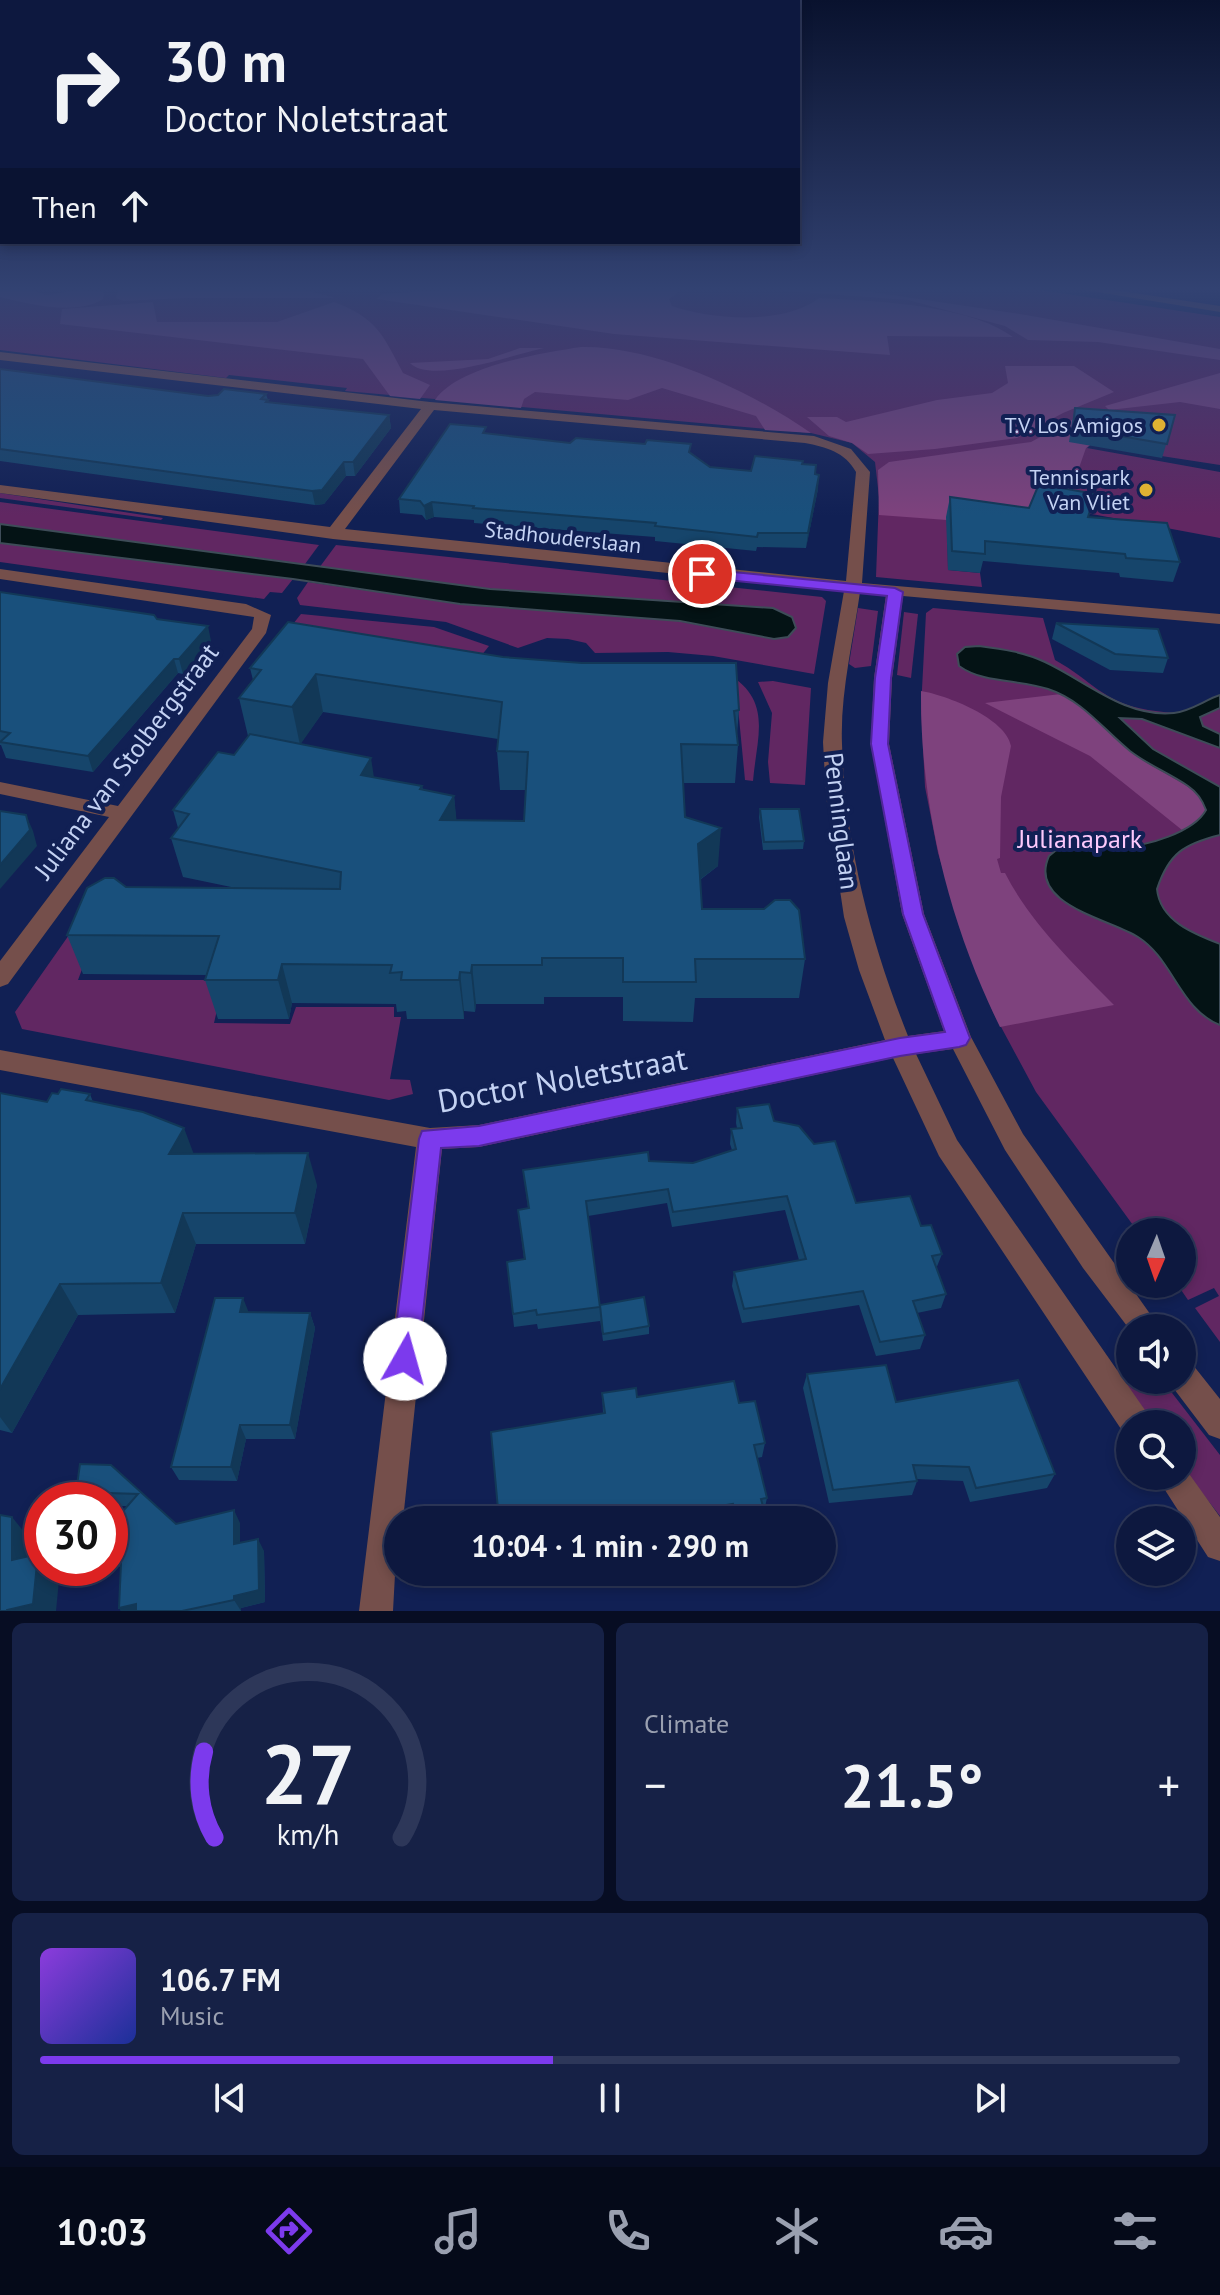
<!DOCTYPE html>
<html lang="en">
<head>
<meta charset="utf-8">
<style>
  body { margin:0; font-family:"PT Sans",sans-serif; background:#162146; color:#f1f3f6; height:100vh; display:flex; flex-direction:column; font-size:30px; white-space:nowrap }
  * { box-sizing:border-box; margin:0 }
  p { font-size:26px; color:#9aa0b0 }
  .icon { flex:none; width:44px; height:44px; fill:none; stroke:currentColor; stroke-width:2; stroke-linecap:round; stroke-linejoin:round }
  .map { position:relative; height:1611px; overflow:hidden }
  .drawer { display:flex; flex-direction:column; gap:12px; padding:12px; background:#070d23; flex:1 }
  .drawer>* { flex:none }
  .hud { position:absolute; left:0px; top:0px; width:800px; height:244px; box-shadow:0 4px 12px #0003,0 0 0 2px #2d3759; background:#0d183f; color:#f1f3f6; overflow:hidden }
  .needle { width:52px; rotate:182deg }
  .buttons { position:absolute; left:1116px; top:1218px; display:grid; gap:16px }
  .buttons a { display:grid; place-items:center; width:80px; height:80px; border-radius:50%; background:#0d183f; box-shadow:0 4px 12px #0003,0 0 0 2px #2d3759; font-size:40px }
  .speed { position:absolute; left:24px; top:1482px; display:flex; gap:16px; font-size:40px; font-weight:700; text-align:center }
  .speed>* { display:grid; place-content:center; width:104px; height:104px; border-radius:50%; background:#0d183f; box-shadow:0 4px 12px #0003,0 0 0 2px #2d3759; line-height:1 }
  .speed .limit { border:12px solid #d22; background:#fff; color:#111 }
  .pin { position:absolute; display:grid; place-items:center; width:68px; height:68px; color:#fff; margin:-34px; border:4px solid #fff; border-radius:50%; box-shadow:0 2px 8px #0007 }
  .me { position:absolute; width:88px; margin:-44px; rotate:7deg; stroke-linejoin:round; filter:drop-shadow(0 0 6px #0008) }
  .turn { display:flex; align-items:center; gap:28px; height:168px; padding:0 32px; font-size:36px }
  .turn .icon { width:104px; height:104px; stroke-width:2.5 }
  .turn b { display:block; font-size:56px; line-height:68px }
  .then { display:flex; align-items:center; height:76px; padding:0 32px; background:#0003; gap:16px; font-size:30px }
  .big { font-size:60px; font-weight:700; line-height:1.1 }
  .drawer .widget { flex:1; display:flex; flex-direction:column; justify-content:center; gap:12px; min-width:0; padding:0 28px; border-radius:12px; background:#162146 }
  .drawer .dial { align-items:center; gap:0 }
  .dial svg { height:208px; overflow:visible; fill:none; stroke:#2d3759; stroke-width:7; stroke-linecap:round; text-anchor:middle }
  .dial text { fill:#f1f3f6; stroke:none }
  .song { display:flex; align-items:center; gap:24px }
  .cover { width:96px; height:96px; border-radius:12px; background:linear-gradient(135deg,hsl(270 70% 55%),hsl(230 70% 35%)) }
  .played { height:8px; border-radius:4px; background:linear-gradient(90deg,#7c3aed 45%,#2d3759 45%) }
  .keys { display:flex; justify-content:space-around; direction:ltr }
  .heat { display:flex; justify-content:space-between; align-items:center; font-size:44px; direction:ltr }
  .drawer .tiles { flex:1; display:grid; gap:12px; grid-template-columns:1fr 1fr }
  .widget:last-child { grid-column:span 2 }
  .trip { position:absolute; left:384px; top:1506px; width:452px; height:80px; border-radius:40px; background:#0d183f; box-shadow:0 4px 12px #0003,0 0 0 2px #2d3759; font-weight:700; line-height:80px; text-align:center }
  .tabs { display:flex; height:128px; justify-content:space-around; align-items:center; background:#050a19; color:#9aa0b0 }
  .tabs .icon { width:56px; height:56px }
  .tabs .selected { color:#7c3aed }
  .tabs b { font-size:36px; color:#f1f3f6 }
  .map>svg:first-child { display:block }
  .green { fill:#612762 }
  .forest { fill:#7e427d }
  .water { fill:#041315; stroke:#3e4c58; stroke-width:2 }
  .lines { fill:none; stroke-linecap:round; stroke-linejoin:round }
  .minor { fill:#754f4b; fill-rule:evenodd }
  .wall { fill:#16456b; fill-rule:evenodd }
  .shaded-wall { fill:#123857 }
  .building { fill:#19507c; stroke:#123857; stroke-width:2 }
  .route { fill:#7c3aed; stroke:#51269a; stroke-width:2 }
  .poi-dot { fill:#dfb133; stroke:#112054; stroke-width:3 }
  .labels { text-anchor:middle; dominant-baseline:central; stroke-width:8; stroke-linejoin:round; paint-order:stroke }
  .far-poi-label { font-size:22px; fill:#c4d2f3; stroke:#112054; text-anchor:end }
  .far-street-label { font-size:22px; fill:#c4d2f3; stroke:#112054 }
  .street-label { font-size:26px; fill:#c4d2f3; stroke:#112054 }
  .park-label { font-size:26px; fill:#fdc9fb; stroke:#112054 }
  .near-street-label { font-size:32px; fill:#c4d2f3; stroke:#112054 }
</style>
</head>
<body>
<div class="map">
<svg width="1220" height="1611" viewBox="0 0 1220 1611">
  <rect width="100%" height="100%" fill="#112054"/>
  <g class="green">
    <polygon points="0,290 1040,290 1220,317 1220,465 1090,445 1087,448 1220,472 1220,538 1065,509 947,517 948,570 980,573 982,587 876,577 879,497 875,462 852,443 811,433 345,391 347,388 229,375 226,378 0,350"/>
    <polygon points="0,493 163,518 161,520 0,498"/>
    <polygon points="0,502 319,545 305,564 0,524"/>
    <polygon points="0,543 293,579 282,593 270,592 264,599 0,562"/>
    <polygon points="336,545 822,597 826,601 814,674 713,656 668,652 595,653 586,643 568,639 547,638 518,648 446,622 300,605 297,598 308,582 460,604 661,618 774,639 773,608 527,593 319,568"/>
    <polygon points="858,608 878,611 871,666 855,668 849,664"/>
    <path d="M933 608 1043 618 1055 660C1093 681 1102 702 1148 710 1158 711 1169 714 1179 712 1193 709 1206 699 1220 695V1342L1195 1308 1219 1296 1214 1288 1188 1300 1177 1284H1182V1232H1138L1036 1092 993 1012 965 940 938 853 925 787 921 708 926 613Z"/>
    <polygon points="904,612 918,614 911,678 897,675"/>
    <polygon points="301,614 434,627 489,646 481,656 272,650"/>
    <path d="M727 673C773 701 757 735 753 781L745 780 737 697Z"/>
    <polygon points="773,681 811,688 805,785 770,783 768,762 772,713 758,682"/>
    <polygon points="83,915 101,918 78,980 224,980 214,1023 290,1024 296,1007 394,1007 394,1017 401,1017 390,1079 410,1080 413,1094 389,1100 22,1029 15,1012"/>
    <polygon points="1130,1364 1130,1380 1162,1380 1220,1455 1220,1516 1182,1467 1182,1424 1150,1424 1113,1372"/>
  </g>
  <g class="forest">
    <path d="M0 290H31L46 295 80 290 104 292 103 299C77 316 28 304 0 297Z"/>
    <polygon points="118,290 305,290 336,298 185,298 124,301 116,298"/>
    <path d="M443 290H681L669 299 672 306C712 320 785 325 819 298 874 301 968 304 1013 337L887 336 890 355 614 334 377 299 382 294Z"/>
    <polygon points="772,290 859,290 1020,314 1220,349 1220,360 1098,342 1028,340 1005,326 908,300"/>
    <path d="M153 302 157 322H277L334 302C377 318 383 335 403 373L430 385 420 399 390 396 363 359 60 324 62 309Z"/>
    <path d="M581 347C654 345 752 392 811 433L765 430 756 416 662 388 628 400 535 392 524 399 521 408 435 400C458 366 542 353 581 347Z"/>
    <path d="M520 348H544C515 354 431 385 410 363L488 359Z"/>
    <polygon points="1005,366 1074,366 1114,392 1063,413 1017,438 935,449 868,454 852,443 829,436 807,417 837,417 846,422 937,400 992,393 1008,383"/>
    <polygon points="1220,373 1220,409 1180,402 1109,410 1105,406"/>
    <polygon points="1077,417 1090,445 1086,448 1062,516 947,517 947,520 879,515 878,470 889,462 1031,442"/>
    <path d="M921 691C946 695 1006 718 1011 746L1001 797 1000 858 997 859 1001 873H1005C1031 924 1075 965 1114 1005L1000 1027C949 923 920 807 921 691Z"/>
    <polygon points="1061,694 1088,711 1147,763 1187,786 1201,798 1206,810 1201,820 1182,830 1090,756 985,703"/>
  </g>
  <g class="water">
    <polygon points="0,524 490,589 773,608 792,617 796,628 788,637 774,639 680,621 460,604 293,579 0,543"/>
    <path d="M979 646C1002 649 1024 652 1045 662 1086 681 1125 718 1174 713 1191 711 1205 700 1220 695V708L1200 717 1203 726 1220 734V748L1142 719 1120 718 1153 749 1220 787V835C1184 844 1169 853 1157 889 1160 921 1194 934 1220 944V1025C1180 1010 1173 959 1138 937 1110 919 1027 905 1049 856 1070 835 1096 846 1121 846 1146 847 1194 832 1206 810 1202 799 1197 792 1188 786 1169 773 1148 765 1130 751 1103 729 1082 700 1048 689 1019 679 984 684 959 666L957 654 965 647Z"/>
  </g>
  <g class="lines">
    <g class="minor">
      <polygon points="1085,290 1114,290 1220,306 1220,312"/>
      <path d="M0 352 430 402 814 436 851 449 870 472 862 583 1220 614V624L903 596 892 678 889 744 924 914 971 1037 1023 1134 1160 1328 1130 1330 1083 1268 1005 1150 953 1049 916 1054 957 1140 1147 1413 1151 1424H1130V1437L1125 1435 939 1156 893 1058 479 1147 442 1149 403 1520H398L393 1611H359L416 1147 0 1070V1050L430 1128 479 1125 885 1040 859 970 844 917 826 796 823 742 828 683 844 591 333 539 0 493V485L330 527 421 409 0 360ZM434 410 805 443C826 447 845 452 856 472L846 581 345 529ZM860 592 886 595 874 678 871 744 902 914 944 1031 908 1036C871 943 845 845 842 744 840 694 853 642 860 592Z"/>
      <polygon points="0,569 246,604 271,615 266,633 8,984 0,987 0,961 109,817 0,794 0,782 118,806 252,629 254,617 0,579"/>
      <polygon points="1182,1360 1193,1365 1220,1399 1220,1439 1209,1435 1171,1385 1169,1380 1182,1380"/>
      <polygon points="1182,1464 1220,1517 1220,1561 1208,1557 1156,1476 1182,1476"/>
    </g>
  </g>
  <g class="wall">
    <polygon points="0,369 208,396 266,394 269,403 389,415 391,428 355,476 346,476 324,504 315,505 0,461"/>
    <polygon points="1075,408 1175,415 1162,458 1069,442 1072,422"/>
    <polygon points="487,434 570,443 691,453 710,467 751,471 802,464 815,474 818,489 806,548 757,547 756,551 655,541 655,537 474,523 474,520 434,517 426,520 422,515 400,513 399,499"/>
    <polygon points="950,497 1088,517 1180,562 1173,582 1120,577 1119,573 983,561 980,573 948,570 946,517"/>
    <polygon points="0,592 157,619 211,641 183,674 178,673 93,772 6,758 1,745 0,745"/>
    <polygon points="1056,623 1168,658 1163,673 1110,670 1052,639"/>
    <path d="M250 668 739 710 737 734 738 745 735 783H683L685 817 718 866 700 880 702 909 805 959 799 998H695L693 1022 623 1021V997H544V1004H476L475 1012 464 1011V1019H407L406 1011 397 1012 396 1004 292 1003 289 1019H218L205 980 207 975 83 974 67 935 126 887 236 888 183 877 171 838 178 828 173 810 234 755 248 736 239 698 253 680ZM323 712 498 739 497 751 500 790H526L524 821 456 820 454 796 423 790 422 786 374 777 300 744Z"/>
    <polygon points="760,809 804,841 803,849 763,850 759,817"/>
    <polygon points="0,1093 47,1102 58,1094 90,1094 93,1102 194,1154 317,1185 305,1244 196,1244 175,1313 78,1315 12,1433 0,1430"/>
    <polygon points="737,1108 774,1121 856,1203 921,1226 942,1254 936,1269 946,1294 941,1308 917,1313 925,1335 920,1349 876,1356 859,1305 742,1323 732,1286 734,1272 799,1260 785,1210 672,1227 667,1203 588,1216 600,1305 649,1326 649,1334 603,1341 600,1319 600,1321 538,1329 537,1324 514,1327 507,1262 524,1259 518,1210 528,1208 523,1170 649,1161 693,1163 732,1150 730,1144 731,1129 737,1128 736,1123"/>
    <polygon points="249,1312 310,1313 315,1328 295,1439 246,1439 237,1481 179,1480 171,1467"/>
    <polygon points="807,1374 896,1402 1055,1474 1047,1488 970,1502 963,1481 916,1479 917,1481 912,1495 829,1503 803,1388"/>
    <polygon points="602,1393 637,1397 739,1403 765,1443 762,1457 757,1458 767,1498 762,1520 732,1520 731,1517 713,1520 499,1520 603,1413"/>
    <polygon points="111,1465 176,1524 240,1523 240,1543 264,1551 265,1602 241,1608 241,1611 121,1611 119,1608 121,1568 110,1558 110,1526 127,1506 110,1506 110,1500 81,1500 76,1492"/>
  </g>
  <g class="shaded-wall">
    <polygon points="389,415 391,428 355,476 353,462"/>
    <polygon points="344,462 346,476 324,504 315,505 312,491"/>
    <polygon points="819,475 818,489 806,548 808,533"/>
    <polygon points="432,502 434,517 426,520 424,506"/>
    <polygon points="208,626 211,641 183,674 179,659"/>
    <polygon points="174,659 178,673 93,772 88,756"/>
    <polygon points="316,674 323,712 300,745 292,707"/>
    <polygon points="371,758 377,797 361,775"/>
    <polygon points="454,796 458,834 440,820"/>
    <polygon points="26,815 33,831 37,846 0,889 0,865"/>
    <polygon points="721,828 718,866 695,883 698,844"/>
    <polygon points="282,964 292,1003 289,1019 278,980"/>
    <polygon points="472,965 476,1004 475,1012 471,973"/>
    <polygon points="460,972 464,1011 464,1019 459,980"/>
    <polygon points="184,1128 196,1160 169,1154"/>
    <polygon points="308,1153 317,1185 305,1244 295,1213"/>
    <polygon points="183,1213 196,1244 175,1313 161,1283"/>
    <polygon points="60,1284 78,1315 12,1433 0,1417 0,1389"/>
    <polygon points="243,1298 249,1313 240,1312"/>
    <polygon points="310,1313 315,1328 295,1439 290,1425"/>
    <polygon points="240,1425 246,1439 237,1481 231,1467"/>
    <polygon points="234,1510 240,1523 240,1557 234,1544"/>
    <polygon points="12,1517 33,1543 34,1585 12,1560"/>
    <polygon points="258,1539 264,1551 265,1602 241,1608 241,1611 234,1600 234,1596"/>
    <polygon points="38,1554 42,1559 42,1568 49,1568 59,1580 56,1611 7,1611"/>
    <polygon points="136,1604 141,1611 121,1611 119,1608"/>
  </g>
  <g class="building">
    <polygon points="0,369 208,396 218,395 224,389 266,394 261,399 268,400 266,402 389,415 353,462 344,462 322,490 312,491 0,449"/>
    <polygon points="1075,408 1175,415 1167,444 1073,428"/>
    <polygon points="450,424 486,427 483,433 570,443 576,438 645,444 647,440 691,444 689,452 710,467 751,471 755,456 803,461 802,464 816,465 815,474 819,475 808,533 758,533 757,537 655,526 656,523 473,508 474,506 432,502 424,506 420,501 399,499"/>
    <polygon points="1039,484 1095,494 1088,517 1167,523 1180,562 1126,558 1125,554 985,541 985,554 952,551 950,497 1029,508"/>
    <polygon points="0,592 154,615 157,619 208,626 179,659 174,659 88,756 0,742 10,733 0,731"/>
    <polygon points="288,622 503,657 582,663 736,663 739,710 734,711 738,745 681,744 685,817 721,828 698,844 702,909 764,909 775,900 790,900 799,910 805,959 695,959 696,982 623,982 623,958 542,958 542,965 472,965 471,973 460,972 459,980 401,980 402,972 390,973 392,965 282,964 278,980 205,980 219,936 67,935 87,888 105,878 114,878 126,887 340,889 341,872 171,838 189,814 173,810 218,752 234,755 250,734 371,758 361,775 422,786 420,789 454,796 440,820 524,821 528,752 497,751 502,702 316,674 292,707 239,698 261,670 250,668"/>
    <polygon points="1056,623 1158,629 1168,658 1115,654"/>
    <polygon points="760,809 799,809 804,841 764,842"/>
    <polygon points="0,811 26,815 30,830 0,865"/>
    <polygon points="61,1089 90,1094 86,1100 143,1112 184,1128 169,1154 308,1153 295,1213 183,1213 161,1283 60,1284 0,1389 0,1093 47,1102 52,1093 58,1094"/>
    <polygon points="769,1104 774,1121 799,1126 814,1144 835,1141 856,1203 910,1196 921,1226 931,1225 942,1254 932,1256 946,1294 913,1301 925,1335 880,1342 863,1291 744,1309 734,1272 806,1259 787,1196 673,1212 668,1189 586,1201 600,1307 537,1315 536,1310 513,1314 507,1262 525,1259 518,1210 529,1208 523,1170 648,1152 649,1161 693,1163 736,1149 731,1129 742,1128 737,1108"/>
    <polygon points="644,1297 649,1326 603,1334 600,1305"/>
    <polygon points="215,1298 243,1298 240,1312 310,1313 290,1425 240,1425 231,1467 171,1467"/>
    <polygon points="886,1365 896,1402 1018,1380 1055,1474 976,1488 969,1467 913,1465 917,1481 833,1490 807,1374"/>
    <polygon points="734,1381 739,1403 755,1401 765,1443 754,1445 767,1498 761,1499 764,1510 736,1514 733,1504 635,1520 499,1520 491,1432 605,1413 602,1393 636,1388 637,1397"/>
    <polygon points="80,1464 111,1465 176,1524 234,1510 234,1544 258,1539 259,1590 234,1596 234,1600 182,1611 136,1611 136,1604 119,1608 121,1564 110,1554 110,1526 138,1494 76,1492"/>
    <polygon points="0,1515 12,1517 12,1560 38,1554 33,1604 7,1610 7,1611 0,1611"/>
  </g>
  <linearGradient id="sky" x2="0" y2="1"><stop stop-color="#09122e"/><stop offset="0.56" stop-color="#324272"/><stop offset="1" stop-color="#324272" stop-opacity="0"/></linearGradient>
  <rect width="1220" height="516" fill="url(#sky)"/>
  <polygon class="route" points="702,569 895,588 903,592 891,678 888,744 923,914 970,1038 966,1045 959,1047 900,1056 479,1146 441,1148 418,1359 414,1368 405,1372 396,1368 392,1359 419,1139 422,1131 479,1126 900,1038 945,1032 903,914 871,744 875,678 887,596 697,577 695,574"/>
  <g class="poi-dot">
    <circle cx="1159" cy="425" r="8"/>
    <circle cx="1146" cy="490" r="8"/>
  </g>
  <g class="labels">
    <g class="far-poi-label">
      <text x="1143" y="425">T.V. Los Amigos</text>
      <text x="1130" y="477">Tennispark<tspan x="1130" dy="25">Van Vliet</tspan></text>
    </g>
    <g class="far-street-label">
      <text transform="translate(563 537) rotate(6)">Stadhouderslaan</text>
    </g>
    <g class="street-label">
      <text transform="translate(126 761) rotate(-53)">Juliana van Stolbergstraat</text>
      <text transform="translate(842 821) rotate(83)">Penninglaan</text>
    </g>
    <g class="park-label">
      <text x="1080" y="838">Julianapark</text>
    </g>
    <g class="near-street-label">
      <text transform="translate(562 1079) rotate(-10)">Doctor Noletstraat</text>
    </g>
  </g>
</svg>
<div class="buttons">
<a><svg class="needle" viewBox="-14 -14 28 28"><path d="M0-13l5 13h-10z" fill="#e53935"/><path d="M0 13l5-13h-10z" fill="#9aa0b0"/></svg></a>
<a><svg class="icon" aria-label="sound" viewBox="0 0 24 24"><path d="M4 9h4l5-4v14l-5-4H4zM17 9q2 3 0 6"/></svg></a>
<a><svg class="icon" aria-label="search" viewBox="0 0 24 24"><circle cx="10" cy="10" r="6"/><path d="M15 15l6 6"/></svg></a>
<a><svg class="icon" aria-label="layers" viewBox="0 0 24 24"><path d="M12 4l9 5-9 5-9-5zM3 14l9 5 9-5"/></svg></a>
</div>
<div class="speed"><div class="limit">30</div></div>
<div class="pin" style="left:702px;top:574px;background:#d93025"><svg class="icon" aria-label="arrive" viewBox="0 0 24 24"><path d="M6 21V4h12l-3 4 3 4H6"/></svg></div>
<svg class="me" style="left:405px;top:1359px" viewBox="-20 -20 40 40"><circle r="19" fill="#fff"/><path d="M0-13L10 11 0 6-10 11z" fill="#7c3aed"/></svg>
<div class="trip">10:04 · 1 min · 290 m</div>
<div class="hud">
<div class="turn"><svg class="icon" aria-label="right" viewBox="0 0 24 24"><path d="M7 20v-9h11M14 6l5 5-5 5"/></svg><div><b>30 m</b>Doctor Noletstraat</div></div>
<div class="then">Then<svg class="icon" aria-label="ahead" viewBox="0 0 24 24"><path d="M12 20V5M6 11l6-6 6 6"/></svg></div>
</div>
</div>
<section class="drawer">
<div class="tiles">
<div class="widget dial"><svg viewBox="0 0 100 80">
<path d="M14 69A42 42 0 1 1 86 69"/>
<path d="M14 69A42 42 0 0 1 10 36" stroke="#7c3aed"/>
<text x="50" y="56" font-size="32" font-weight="700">27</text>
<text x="50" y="72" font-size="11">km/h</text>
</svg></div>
<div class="widget"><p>Climate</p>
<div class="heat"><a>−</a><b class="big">21.5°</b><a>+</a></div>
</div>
<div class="widget">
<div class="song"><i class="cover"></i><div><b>106.7 FM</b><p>Music</p></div></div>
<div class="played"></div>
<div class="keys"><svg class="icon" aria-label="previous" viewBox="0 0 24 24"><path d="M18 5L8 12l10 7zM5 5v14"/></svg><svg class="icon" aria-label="pause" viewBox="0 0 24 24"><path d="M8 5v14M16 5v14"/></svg><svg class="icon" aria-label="next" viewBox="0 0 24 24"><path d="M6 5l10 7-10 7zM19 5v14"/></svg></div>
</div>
</div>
</section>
<nav class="tabs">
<b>10:03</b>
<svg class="icon selected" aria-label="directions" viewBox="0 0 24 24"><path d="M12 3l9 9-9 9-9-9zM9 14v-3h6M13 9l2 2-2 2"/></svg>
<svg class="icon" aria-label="music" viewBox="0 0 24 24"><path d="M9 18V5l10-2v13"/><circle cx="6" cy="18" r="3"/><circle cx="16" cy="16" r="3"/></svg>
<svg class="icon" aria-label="phone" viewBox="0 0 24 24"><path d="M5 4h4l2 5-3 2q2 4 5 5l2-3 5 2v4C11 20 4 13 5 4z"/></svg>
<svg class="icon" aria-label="climate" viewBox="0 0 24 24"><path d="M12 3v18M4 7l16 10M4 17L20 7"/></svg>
<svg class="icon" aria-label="car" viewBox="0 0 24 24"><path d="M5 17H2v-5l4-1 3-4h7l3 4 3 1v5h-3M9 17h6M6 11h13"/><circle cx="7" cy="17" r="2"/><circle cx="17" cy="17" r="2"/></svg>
<svg class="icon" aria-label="filters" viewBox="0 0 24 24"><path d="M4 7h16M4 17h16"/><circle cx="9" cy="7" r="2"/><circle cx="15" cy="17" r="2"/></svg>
</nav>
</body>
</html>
